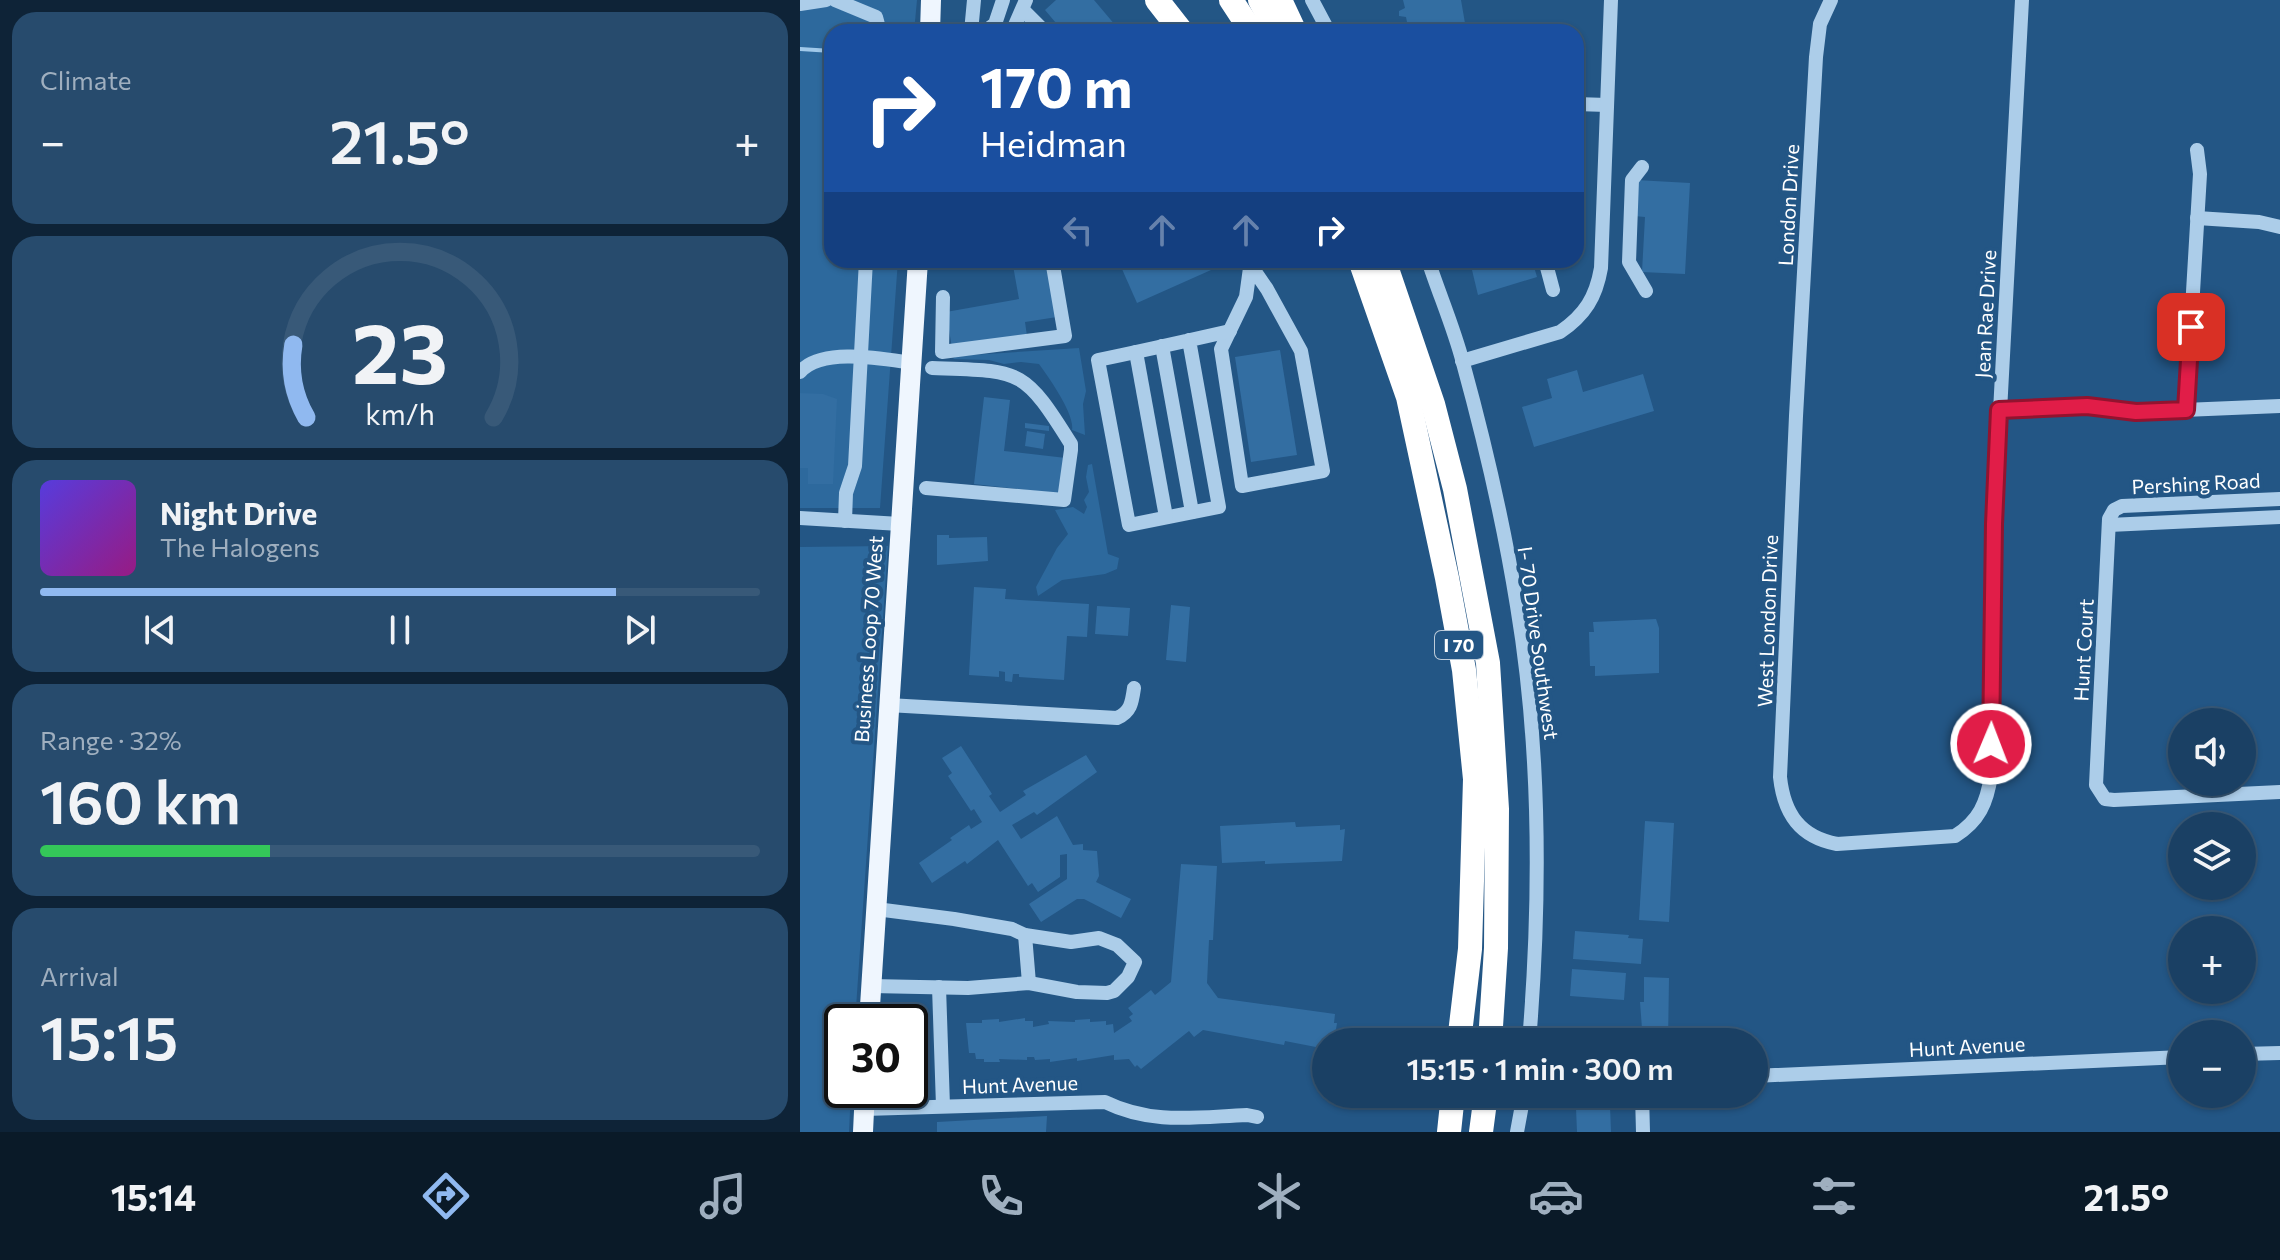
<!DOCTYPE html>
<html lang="en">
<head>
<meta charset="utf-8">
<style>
  body { margin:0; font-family:Commissioner,sans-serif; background:#274b6d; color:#f1f3f6; height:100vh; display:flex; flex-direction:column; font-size:30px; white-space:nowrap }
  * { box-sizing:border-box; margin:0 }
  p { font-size:26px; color:#9fafbf }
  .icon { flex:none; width:44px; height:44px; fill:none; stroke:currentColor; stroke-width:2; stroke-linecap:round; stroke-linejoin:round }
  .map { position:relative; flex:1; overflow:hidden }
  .panel { display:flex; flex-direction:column; gap:12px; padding:12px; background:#0e2337; width:800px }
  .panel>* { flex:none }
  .banner { position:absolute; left:24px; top:24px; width:760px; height:244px; border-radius:24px; box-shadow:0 2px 6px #0004,0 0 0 2px #385978; background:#1a4fa0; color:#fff; overflow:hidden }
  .tools { position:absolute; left:1368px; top:708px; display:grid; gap:16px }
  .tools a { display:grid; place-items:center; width:88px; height:88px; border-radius:50%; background:#1a4064; box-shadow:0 2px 6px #0004,0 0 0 2px #385978; font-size:40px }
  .speed { position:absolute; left:24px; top:1004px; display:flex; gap:16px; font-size:40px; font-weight:700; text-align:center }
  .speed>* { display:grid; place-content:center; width:104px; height:104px; border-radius:50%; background:#1a4064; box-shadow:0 2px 6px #0004,0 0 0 2px #385978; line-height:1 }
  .speed .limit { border:4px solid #111; border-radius:12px; background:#fff; color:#111 }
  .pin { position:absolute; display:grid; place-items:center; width:68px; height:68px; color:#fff; margin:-34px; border-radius:16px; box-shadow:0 4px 12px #0006 }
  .me { position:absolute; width:88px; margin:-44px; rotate:1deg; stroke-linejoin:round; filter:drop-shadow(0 0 6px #0008) }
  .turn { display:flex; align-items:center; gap:28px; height:168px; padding:0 24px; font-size:36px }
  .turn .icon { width:104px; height:104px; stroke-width:2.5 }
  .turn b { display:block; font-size:56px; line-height:68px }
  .lanes { display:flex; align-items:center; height:76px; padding:0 24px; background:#0003; justify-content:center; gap:40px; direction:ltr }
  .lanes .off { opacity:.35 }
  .big { font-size:60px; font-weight:600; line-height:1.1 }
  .panel .widget { flex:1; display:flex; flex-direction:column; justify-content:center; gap:12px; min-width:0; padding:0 28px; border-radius:24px; background:#274b6d }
  .panel .dial { align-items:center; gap:0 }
  .dial svg { height:208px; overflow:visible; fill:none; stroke:#385978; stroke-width:7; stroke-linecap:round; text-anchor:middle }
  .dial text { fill:#f1f3f6; stroke:none }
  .song { display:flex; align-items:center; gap:24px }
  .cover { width:96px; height:96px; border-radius:12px; background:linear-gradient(135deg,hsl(250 70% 55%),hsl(310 70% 35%)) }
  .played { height:8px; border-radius:4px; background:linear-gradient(90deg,#90b9f0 80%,#385978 80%) }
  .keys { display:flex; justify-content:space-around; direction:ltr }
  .heat { display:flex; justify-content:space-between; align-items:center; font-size:44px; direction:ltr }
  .charge { height:12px; border-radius:6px; background:linear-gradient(90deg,#34c759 32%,#385978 0) }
  .trip { position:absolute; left:512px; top:1028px; width:456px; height:80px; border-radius:40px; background:#1a4064; box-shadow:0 2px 6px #0004,0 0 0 2px #385978; font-weight:600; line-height:80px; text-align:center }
  .tabs { display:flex; height:128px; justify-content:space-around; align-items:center; background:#0a1a28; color:#9fafbf }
  .tabs .icon { width:56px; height:56px }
  .tabs .active { color:#90b9f0 }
  .tabs b { font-size:36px; color:#f1f3f6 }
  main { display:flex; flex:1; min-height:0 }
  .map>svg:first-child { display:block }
  .green { fill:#2d699d }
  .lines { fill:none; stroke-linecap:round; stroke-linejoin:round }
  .stream { stroke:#a0c9ea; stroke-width:4 }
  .building { fill:#336ea2 }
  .minor { stroke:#accde9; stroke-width:14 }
  .major { stroke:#eff6fe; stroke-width:20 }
  .highway { stroke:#fff; stroke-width:24 }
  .route-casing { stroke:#92132f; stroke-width:20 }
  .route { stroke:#e11d48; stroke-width:14 }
  .labels { text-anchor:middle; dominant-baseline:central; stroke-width:8; stroke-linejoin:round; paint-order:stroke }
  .shield { fill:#235685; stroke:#bdccda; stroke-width:2 }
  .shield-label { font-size:18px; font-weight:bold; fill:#fff }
  .street-label { font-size:20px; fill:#fff; stroke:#235685 }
</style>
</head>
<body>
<main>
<section class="panel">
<div class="widget"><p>Climate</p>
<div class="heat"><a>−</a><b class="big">21.5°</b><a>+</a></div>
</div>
<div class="widget dial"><svg viewBox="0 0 100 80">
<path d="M14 69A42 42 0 1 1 86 69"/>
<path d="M14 69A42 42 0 0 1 9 41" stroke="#90b9f0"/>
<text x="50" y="56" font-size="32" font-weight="700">23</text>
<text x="50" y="72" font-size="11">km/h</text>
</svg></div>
<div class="widget">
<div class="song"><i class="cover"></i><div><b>Night Drive</b><p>The Halogens</p></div></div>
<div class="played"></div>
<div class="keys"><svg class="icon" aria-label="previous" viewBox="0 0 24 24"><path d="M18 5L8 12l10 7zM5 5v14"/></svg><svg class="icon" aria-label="pause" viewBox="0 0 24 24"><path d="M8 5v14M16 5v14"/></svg><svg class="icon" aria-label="next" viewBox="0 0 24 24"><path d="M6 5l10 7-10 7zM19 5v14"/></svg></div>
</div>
<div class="widget"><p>Range · 32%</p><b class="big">160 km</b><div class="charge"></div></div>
<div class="widget"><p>Arrival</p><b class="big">15:15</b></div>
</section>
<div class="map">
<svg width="1480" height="1132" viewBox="0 0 1480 1132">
  <rect width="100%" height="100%" fill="#235685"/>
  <g class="green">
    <polygon points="0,0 117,0 114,32 32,32 32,260 98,260 80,508 0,508"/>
    <path d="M279 348 286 391 283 404 285 435 272 430C275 414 249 378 239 364L221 362 204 364 189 360 153 359 156 356Z"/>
    <polygon points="292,464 308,554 319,558 317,569 305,574 262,580 238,596 236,587 257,548 268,534 255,510 273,507 284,514 287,507 284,500 289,492 286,477 288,465"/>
    <polygon points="88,546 55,1022 42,1022 42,1090 51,1090 49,1132 0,1132 0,547"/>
  </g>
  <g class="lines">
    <polyline class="stream" points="0,49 32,51"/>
  </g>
  <g class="building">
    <polygon points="256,0 294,0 321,32 256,32 252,26 256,23 245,10"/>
    <polygon points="603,0 661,0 666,29 609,32 606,17 599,16 599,11 605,8"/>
    <polygon points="836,180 890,183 885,274 842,272 845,217 834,216"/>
    <polygon points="212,260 247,260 257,317 225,322 227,336 152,348 146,312 219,299"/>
    <polygon points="318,260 417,260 420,266 337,303"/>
    <polygon points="703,260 732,260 737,277 678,295 672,270"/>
    <polygon points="480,350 497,455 451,462 435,357"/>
    <polygon points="777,370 783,392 843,374 854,411 734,447 722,407 752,398 747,379"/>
    <polygon points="0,393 23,394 37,399 33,484 8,484 8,468 0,468"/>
    <polygon points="184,397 210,400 204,451 266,458 262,494 174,484"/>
    <polygon points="225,423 249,426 249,431 225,428"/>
    <polygon points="227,431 245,434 243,449 225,446"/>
    <polygon points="137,535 149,535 149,538 187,537 188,561 137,565"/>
    <polygon points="174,587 206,589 205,599 289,604 287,637 267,636 264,680 219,677 219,674 213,674 212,682 205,681 205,672 199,671 199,677 169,675"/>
    <polygon points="371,605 390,607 386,662 366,660"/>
    <polygon points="297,606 330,608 328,636 295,634"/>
    <polygon points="856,619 859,628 859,673 795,676 795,666 790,666 789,632 794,632 793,622"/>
    <polygon points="161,746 192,794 189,796 200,812 226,795 223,791 286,755 297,772 237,815 234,812 212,825 221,839 257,816 273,845 283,844 283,850 297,851 299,876 296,882 331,899 321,918 284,899 277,899 241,922 229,904 267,879 267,854 260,855 260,877 238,892 232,883 228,886 198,840 167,864 165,861 132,883 119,863 152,840 150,838 169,825 171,829 182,822 174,809 171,811 148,776 152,773 142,758"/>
    <polygon points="845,821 874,823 869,922 839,920"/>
    <polygon points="495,822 496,827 540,825 540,830 545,829 542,861 465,864 465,861 422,863 420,826"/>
    <polygon points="381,864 417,866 413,940 409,940 407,983 418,998 535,1014 534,1023 537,1023 535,1036 532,1035 531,1042 526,1042 526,1049 485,1041 484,1045 403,1030 394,1037 389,1031 341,1069 337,1065 335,1067 329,1059 314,1060 314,1055 277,1061 277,1058 250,1062 250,1059 235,1060 234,1057 227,1057 227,1060 199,1059 200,1062 184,1062 184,1059 176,1059 175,1053 169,1053 166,1023 182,1023 182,1020 199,1019 199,1022 225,1018 225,1021 233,1021 233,1027 249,1024 248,1021 275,1022 275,1020 290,1019 290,1022 306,1021 306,1025 313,1024 314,1033 332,1021 329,1017 333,1014 328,1008 351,990 355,995 371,982"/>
    <polygon points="775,931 829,935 828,938 843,939 841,964 773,959"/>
    <polygon points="772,969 826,973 824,1000 770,996"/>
    <polygon points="844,977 869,978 868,1042 843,1042 840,1002 844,1002"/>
    <polygon points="810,1106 811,1132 777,1132 776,1108"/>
    <polygon points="247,1116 246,1132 137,1132 137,1122"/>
  </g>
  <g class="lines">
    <g class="minor">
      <polyline points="35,0 76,17 80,32"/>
      <polyline points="512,0 529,32"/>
      <path d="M1031 0 1020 24 1016 57 996 416 980 777C984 814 1000 837 1037 844L1155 836C1179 821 1187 803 1191 775L1194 524 1222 0"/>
      <polyline points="0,4 26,0"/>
      <polyline points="223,10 245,32"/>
      <polyline points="171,32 174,0"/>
      <polyline points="184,32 195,24 203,0"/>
      <polyline points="212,32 226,0"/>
      <polyline points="776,104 807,105"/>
      <polyline points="842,167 832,180 829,262 846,291"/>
      <polyline points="1397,218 1459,222 1480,227"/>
      <polyline points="447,260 467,289 501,351 523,471 442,486 421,349 446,297 450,268"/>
      <path d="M628 260C639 294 654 328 663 363 685 443 704 525 717 606 741 750 741 897 729 1042"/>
      <polyline points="684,260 690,260"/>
      <polyline points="745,260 753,290"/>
      <polyline points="143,297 142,352 265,336 252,260"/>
      <path d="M389 340 419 507 329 525 298 360C342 351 386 341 430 331"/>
      <polyline points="362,346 392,512"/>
      <polyline points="336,352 366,517"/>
      <path d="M662 361 760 332C785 315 796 297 801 268L811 0"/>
      <path d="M0 372C22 347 83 359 112 363"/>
      <polyline points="1199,410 1287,406 1336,412 1480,406"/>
      <polyline points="1386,410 1400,174 1397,150"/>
      <path d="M126 488 264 500 271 450V444C223 367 221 371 132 368"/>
      <polyline points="1480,499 1322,506 1314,510 1309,519 1296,785 1305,799 1314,800 1480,792"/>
      <polyline points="0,518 100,524"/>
      <polyline points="45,521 46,493 55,466 66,260"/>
      <polyline points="1309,525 1480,517"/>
      <path d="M88 705 317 718C331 712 332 702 334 688"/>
      <polyline points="225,935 229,983"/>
      <polyline points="71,986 168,988 229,983 277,992 307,993 314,991 328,977 335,962 317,945 299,938 271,942 225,935 212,929 154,919 76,909"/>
      <polyline points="139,987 143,1106"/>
      <polyline points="1442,1054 1480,1053"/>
      <polyline points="954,1076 1382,1057"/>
      <polyline points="842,1094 843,1132"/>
      <path d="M64 1109 305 1102C352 1125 396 1117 447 1115L457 1117"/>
      <polyline points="717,1132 724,1094"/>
    </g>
    <g class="major">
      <polyline points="130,32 131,0"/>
      <polyline points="69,1022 118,260"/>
      <polyline points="63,1132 65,1090"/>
    </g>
    <g class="highway">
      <polyline points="357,0 382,32"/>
      <polyline points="431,0 452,32"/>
      <polyline points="460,0 477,32"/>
      <polyline points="480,0 495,32"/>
      <polyline points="560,260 608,397 647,578 664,670 675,779 670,949 659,1042"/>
      <polyline points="584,260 633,404 655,489 688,663 697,809 696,948 690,1042"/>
      <polyline points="649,1132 653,1094"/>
      <polyline points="681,1132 686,1094"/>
    </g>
  </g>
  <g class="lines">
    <defs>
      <polyline id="route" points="1191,744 1194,524 1199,410 1287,406 1336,412 1386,410 1391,327"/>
    </defs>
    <use href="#route" class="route-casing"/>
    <use href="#route" class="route"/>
  </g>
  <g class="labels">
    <rect class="shield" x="635" y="631" width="48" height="28" rx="6"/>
    <g class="shield-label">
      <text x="659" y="645">I 70</text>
    </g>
    <g class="street-label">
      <text transform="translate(988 205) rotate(-87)">London Drive</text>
      <text transform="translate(1185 314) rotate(-87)">Jean Rae Drive</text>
      <text transform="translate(1396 483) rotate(-3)">Pershing Road</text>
      <text transform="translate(967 621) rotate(-88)">West London Drive</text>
      <text transform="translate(68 639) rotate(-86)">Business Loop 70 West</text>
      <text transform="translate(739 643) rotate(82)">I- 70 Drive Southwest</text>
      <text transform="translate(1283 650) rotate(-87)">Hunt Court</text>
      <text transform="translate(1167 1046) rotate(-3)">Hunt Avenue</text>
      <text transform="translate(220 1084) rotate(-2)">Hunt Avenue</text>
    </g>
  </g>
</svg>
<div class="tools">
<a><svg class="icon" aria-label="sound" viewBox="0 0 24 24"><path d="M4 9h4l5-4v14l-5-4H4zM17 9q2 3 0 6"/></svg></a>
<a><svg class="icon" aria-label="layers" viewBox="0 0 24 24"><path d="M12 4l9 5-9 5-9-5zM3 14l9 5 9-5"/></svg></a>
<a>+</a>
<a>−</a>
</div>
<div class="speed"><div class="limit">30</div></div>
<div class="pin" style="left:1391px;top:327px;background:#d93025"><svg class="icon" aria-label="arrive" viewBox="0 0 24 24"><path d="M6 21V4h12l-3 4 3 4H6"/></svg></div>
<svg class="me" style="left:1191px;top:744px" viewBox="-20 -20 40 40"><circle r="17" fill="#e11d48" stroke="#fff" stroke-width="3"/><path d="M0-11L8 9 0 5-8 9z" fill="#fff"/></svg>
<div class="trip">15:15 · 1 min · 300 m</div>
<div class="banner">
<div class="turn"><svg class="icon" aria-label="right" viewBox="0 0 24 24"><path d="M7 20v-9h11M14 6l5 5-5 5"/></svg><div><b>170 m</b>Heidman</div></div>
<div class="lanes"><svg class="icon off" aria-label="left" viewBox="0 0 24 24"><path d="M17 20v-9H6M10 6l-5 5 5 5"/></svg><svg class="icon off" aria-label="ahead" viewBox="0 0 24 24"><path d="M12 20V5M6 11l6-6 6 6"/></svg><svg class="icon off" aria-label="ahead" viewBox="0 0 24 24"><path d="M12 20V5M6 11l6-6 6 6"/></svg><svg class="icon" aria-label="right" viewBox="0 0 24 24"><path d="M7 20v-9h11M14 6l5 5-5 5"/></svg></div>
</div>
</div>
</main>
<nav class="tabs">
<b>15:14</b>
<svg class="icon active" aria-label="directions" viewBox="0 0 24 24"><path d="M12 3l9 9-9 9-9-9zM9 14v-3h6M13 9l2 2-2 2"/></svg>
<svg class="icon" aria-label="music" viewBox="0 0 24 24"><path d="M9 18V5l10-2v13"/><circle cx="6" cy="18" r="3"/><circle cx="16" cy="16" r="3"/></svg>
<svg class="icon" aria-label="phone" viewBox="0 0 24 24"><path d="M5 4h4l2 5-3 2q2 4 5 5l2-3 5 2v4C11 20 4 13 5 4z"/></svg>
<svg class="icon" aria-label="climate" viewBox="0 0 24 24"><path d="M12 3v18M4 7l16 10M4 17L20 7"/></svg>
<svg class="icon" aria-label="car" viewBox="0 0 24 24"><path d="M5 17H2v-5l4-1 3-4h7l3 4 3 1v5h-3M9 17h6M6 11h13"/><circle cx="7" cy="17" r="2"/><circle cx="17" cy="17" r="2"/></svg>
<svg class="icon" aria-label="filters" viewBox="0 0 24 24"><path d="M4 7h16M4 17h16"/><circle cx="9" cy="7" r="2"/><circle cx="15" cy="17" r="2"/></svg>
<b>21.5°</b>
</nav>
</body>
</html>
